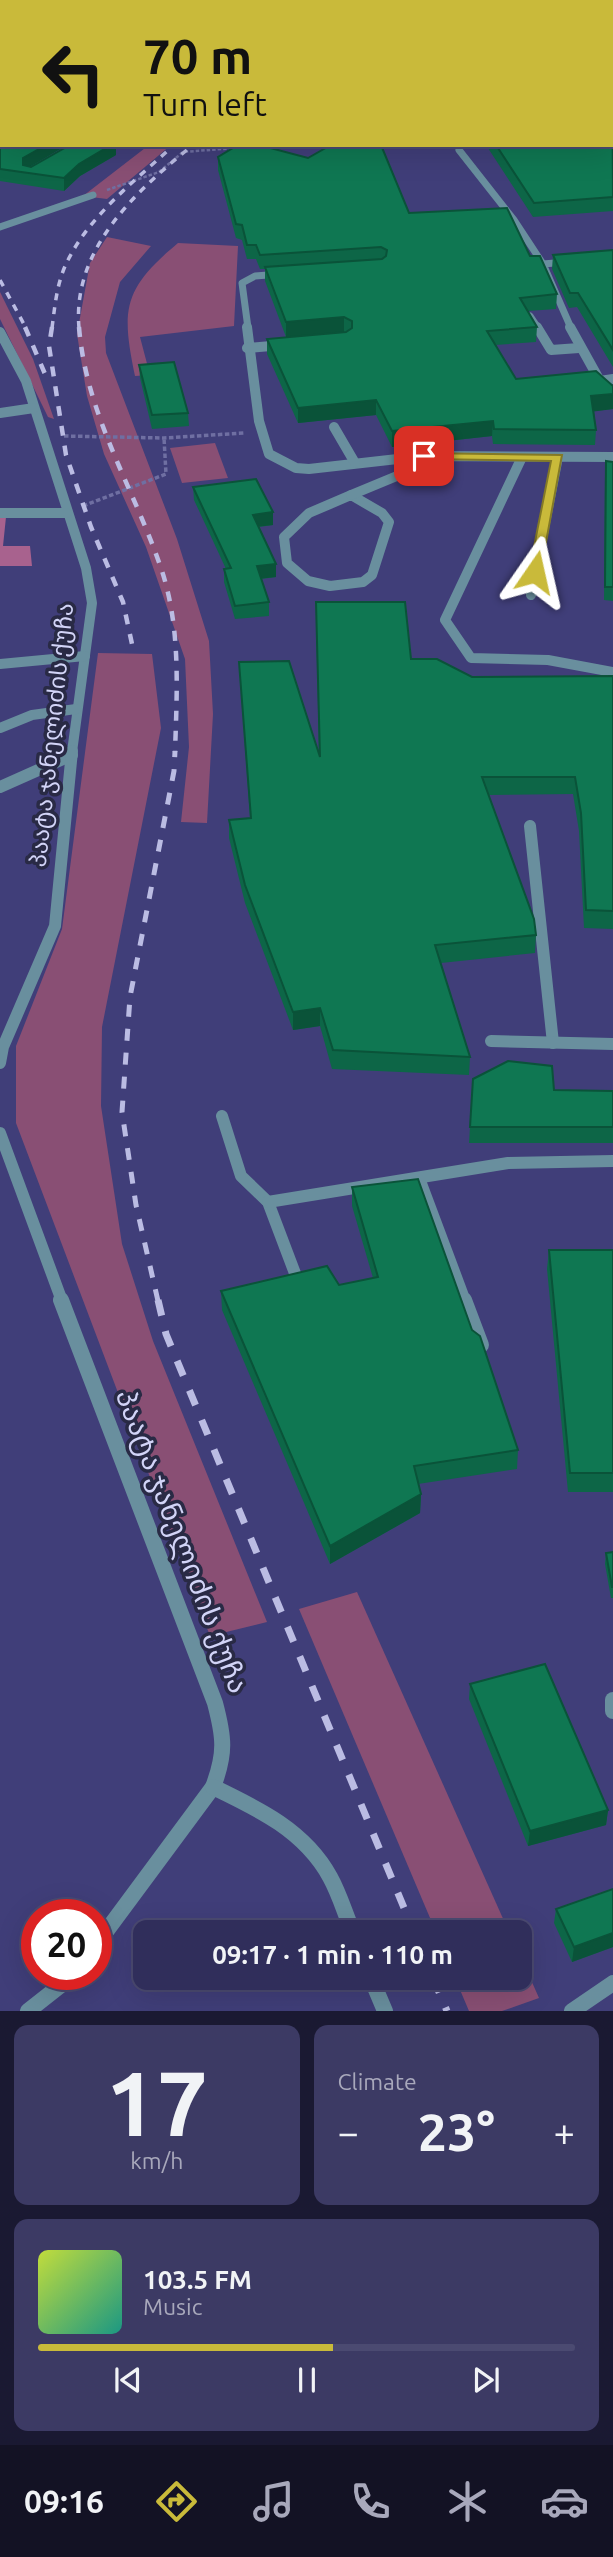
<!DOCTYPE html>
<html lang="en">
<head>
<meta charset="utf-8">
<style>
  body { margin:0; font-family:Ubuntu,"Noto Sans Georgian",sans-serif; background:#3c3a64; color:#f1f3f6; height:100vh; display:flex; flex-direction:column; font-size:26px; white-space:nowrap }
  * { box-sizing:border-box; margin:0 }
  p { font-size:23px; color:#a8a8bb }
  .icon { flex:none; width:38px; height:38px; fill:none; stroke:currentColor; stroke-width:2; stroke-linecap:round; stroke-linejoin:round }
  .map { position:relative; height:2011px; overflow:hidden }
  .sheet { display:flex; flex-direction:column; gap:14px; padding:14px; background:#1a1932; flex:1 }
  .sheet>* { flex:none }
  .hud { position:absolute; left:0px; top:0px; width:614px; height:147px; box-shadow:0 7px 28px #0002,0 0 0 2px #4b4a71; background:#c9ba3a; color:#111; overflow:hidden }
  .speed { position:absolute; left:21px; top:1899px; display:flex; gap:14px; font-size:35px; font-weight:700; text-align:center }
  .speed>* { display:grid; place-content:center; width:91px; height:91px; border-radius:50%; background:#302e5b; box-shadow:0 7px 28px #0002,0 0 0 2px #4b4a71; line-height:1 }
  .speed .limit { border:10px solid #d22; background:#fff; color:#111 }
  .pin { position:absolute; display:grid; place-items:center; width:60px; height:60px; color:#fff; margin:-30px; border-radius:14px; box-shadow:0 4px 10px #0006 }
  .me { position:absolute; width:77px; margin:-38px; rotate:11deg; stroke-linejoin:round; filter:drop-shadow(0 0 5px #0008) }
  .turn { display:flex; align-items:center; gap:24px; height:147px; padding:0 28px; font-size:32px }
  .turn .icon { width:91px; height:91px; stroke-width:2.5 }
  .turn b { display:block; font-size:49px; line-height:60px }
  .big { font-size:52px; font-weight:700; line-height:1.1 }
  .sheet .widget { flex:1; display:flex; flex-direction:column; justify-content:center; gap:10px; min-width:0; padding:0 24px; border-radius:14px; background:#3c3a64 }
  .sheet .dial { align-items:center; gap:0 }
  .dial b { font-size:91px; line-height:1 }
  .song { display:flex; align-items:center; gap:21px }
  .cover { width:84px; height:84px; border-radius:10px; background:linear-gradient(135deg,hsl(70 70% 55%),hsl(170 70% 35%)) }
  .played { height:7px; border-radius:4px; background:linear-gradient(90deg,#c9ba3a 55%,#4b4a71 55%) }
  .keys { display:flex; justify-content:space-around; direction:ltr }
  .heat { display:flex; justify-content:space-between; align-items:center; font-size:38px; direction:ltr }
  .sheet .tiles { flex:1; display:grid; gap:14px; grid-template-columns:1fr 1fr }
  .widget:last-child { grid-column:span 2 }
  .trip { position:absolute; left:133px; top:1920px; width:399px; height:70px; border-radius:14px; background:#302e5b; box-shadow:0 7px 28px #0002,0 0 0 2px #4b4a71; font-weight:700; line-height:70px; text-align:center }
  .tab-bar { display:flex; height:112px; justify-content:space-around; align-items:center; background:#131224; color:#a8a8bb }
  .tab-bar .icon { width:49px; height:49px }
  .tab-bar .selected { color:#c9ba3a }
  .tab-bar b { font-size:32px; color:#f1f3f6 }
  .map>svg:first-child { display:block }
  .green { fill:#894f74 }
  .forest { fill:#a8628e }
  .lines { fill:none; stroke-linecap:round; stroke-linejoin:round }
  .path-far1 { stroke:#6f6fa2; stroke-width:2.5; stroke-dasharray:3.5 2; stroke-linecap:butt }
  .path { stroke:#6f6fa2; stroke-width:3.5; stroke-dasharray:4.5 2.5; stroke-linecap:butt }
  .minor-far3 { stroke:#698f9e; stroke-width:7 }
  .minor-far2 { stroke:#698f9e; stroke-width:10 }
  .minor-far1 { stroke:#698f9e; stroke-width:12 }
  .minor { stroke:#698f9e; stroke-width:16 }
  .rail-far3 { stroke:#bbbce3; stroke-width:3.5; stroke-dasharray:7 7; stroke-linecap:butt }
  .rail-far2 { stroke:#bbbce3; stroke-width:4.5; stroke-dasharray:10 10; stroke-linecap:butt }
  .rail-far1 { stroke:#bbbce3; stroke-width:5; stroke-dasharray:12 12; stroke-linecap:butt }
  .rail { stroke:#bbbce3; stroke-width:7; stroke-dasharray:16 16; stroke-linecap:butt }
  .wall { fill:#0d6647 }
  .shaded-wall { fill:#0a5339 }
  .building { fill:#0f7752; stroke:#0a5339; stroke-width:2 }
  .route { fill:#c9ba3a; stroke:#837926; stroke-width:2 }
  .labels { text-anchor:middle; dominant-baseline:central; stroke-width:7; stroke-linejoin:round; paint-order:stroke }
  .street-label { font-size:23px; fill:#d2d4f7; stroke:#292a45 }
  .near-street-label { font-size:28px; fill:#d2d4f7; stroke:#292a45 }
</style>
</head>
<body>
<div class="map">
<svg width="613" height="2011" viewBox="0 0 613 2011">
  <rect width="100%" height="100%" fill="#403e79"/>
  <g class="green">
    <polygon points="149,145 171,145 107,199 83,196"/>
    <polygon points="107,237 151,246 120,282 105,337 106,353 177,539 209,641 213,714 207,823 181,822 189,747 185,659 146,547 104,454 87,396 77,334 90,263"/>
    <path d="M178 243 238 246 234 326 140 337 150 375 135 376C121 309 123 289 178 243Z"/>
    <polygon points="0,292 33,359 54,419 48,417 0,319"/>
    <polygon points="215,443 228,478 182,483 170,448"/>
    <polygon points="98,653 152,654 161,728 102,1027 101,1106 122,1244 153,1341 267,1622 210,1636 16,1123 16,1046 62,929"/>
    <polygon points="357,1592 509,1932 436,1932 299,1609"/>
    <polygon points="520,1955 539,1998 502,2011 469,2011 455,1978 520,1978"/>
  </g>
  <polygon class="forest" points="0,517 6,517 3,546 30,546 32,566 0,566"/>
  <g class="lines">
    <polyline class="path-far1" points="107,190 159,172 183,152 235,148"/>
    <g class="path">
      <polyline points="64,436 164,438 244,433"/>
      <polyline points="83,506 166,474 164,438"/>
    </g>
    <g class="minor-far3">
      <polyline points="381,0 386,2"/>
      <polyline points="454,2 461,0"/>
      <polyline points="459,150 514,220 543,264"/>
      <polyline points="0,227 93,195"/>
      <polyline points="567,262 543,264 571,328"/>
      <polyline points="530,316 538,328"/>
      <polyline points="248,328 242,283 255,276 281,274"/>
    </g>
    <g class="minor-far2">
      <polyline points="247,327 259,421 269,454 296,468 309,469 424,456 613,457"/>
      <polyline points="537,327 551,350 579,348"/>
      <polyline points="570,327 600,381 613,379"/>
      <polyline points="0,332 26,381 86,568 92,603 72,752"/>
      <polyline points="247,348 282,345"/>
      <polyline points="0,413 34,408"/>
      <polyline points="334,427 355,463"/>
      <polyline points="522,457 445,620 471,658 548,660 613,672"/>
      <polygon points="351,495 382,513 389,522 372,575 363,582 330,586 308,581 287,563 284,537 309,513"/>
      <polyline points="351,495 421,466 424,456"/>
      <polyline points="0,513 67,513"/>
      <polyline points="531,595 558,457"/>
      <polyline points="0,664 85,656"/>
      <polyline points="0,728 32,715 76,709"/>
    </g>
    <g class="minor-far1">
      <polyline points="0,787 72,755"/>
      <polyline points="530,826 553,1043"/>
      <polyline points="491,1041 613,1044"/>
      <polyline points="0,1063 3,1047 55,926 72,751"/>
      <polyline points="222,1116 241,1176 268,1202 296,1276"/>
      <polyline points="0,1133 62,1301"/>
      <polyline points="419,1178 465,1301"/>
      <polyline points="268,1202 508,1163 613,1161"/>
    </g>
    <g class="minor">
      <path d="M61 1300 215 1703C224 1737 226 1753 213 1787L96 1945"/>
      <polyline points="464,1300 481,1345"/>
      <polyline points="613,1700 613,1711"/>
      <path d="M213 1787C259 1809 305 1831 330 1877 340 1895 345 1914 353 1932"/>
      <polyline points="371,1978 385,2011"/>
      <polyline points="28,2011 75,1974"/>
      <polyline points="572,2011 613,1983"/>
    </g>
    <g class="rail-far3">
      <polyline points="576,2 585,0"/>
      <polyline points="602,2 610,0"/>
      <polyline points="0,280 26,328"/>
      <path d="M52 328C55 305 57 281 68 260 91 214 137 179 174 145"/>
      <path d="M79 328C72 249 136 191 193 145"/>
    </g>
    <g class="rail-far2">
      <polyline points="25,327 48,381"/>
      <polyline points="52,327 49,346 66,455 91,527 123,602 132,644"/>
      <path d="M79 327C86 415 133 486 161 568 181 627 177 690 175 752"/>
    </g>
    <polyline class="rail-far1" points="158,1301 136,1205 122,1112 130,997 174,771 175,751"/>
    <g class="rail">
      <polyline points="158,1300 166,1334 414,1932"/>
      <polyline points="433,1978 447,2011"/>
    </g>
  </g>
  <g class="wall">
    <polygon points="613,35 613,211 533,217 486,145 612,145"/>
    <polygon points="0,127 2,145 67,145 30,167 116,155 80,176 64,191 0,181"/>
    <polygon points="218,157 409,213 530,256 557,294 556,309 528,311 537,327 536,342 495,345 516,379 613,394 613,409 594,411 596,430 595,445 493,444 492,436 392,447 376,415 298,423 267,354 267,339 286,337 265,281 265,269 260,269 256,259 247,259 242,240 236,238 218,170"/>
    <polygon points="613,250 613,367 577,307 569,308 552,269 553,255"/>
    <polygon points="139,365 188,413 189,426 152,429 140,378"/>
    <polygon points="606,461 613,462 613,601 604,600 605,474"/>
    <polygon points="193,487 273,512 273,525 259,527 276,564 276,577 261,579 269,602 269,616 235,619 224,582 224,569 226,569 194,500"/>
    <polygon points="316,620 411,659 472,677 613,676 613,929 584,928 579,831 573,794 489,795 536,935 535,953 441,963 470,1057 469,1075 332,1069 320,1026 293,1030 245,903 229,838 229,820 250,818 239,662 319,755"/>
    <polygon points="473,1079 554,1090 613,1091 613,1143 469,1143"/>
    <polygon points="352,1187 472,1330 518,1450 517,1469 418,1484 421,1494 420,1513 330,1564 222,1310 221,1291 339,1285 373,1278 352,1206"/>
    <polygon points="549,1250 613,1250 613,1492 568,1492 547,1269"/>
    <polygon points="613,1552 613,1598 611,1598 605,1564 606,1553"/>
    <polygon points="470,1684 608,1810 606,1825 528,1846 469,1699"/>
    <polygon points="613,1889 613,1947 572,1962 554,1923 556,1909"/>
  </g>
  <g class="shaded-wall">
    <polygon points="2,44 2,56 0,57 0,45"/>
    <polygon points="2,98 2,110 0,111 0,99"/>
    <polygon points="46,145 67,145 24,170 24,172 23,158"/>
    <polygon points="111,145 116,145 116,155 80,176 64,191 64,178 79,164"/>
    <polygon points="344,317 344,332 286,337 286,322"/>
    <polygon points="613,394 613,409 590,412 591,396"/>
    <polygon points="376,400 376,415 298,423 298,408"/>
    <polygon points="493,421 492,436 392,447 392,431"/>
    <polygon points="273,512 273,525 253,527 253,515"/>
    <polygon points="276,564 276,577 257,579 257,566"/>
    <polygon points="320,1008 320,1026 293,1030 293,1012"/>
    <polygon points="421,1494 420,1513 330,1564 330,1546"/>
    <polygon points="608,1810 606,1825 528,1846 530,1831"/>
    <polygon points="613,1933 613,1947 572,1962 574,1947"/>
  </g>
  <g class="building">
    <polygon points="0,0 370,0 375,2 2,2 2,44 0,45"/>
    <polygon points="612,34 613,197 534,203 496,145 612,145"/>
    <polygon points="2,55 2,98 0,99 0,56"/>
    <polygon points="1,124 2,145 46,145 23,158 23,165 31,167 70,145 111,145 79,164 64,178 0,169 0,127"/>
    <polygon points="238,145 259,145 308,158 331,145 381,145 409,213 507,208 530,256 540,256 557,294 520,298 537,327 487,331 516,379 596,371 613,386 613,394 591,396 596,430 494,429 493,421 392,431 376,400 298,408 267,339 346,332 352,328 352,321 344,317 286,322 265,267 382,259 386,256 387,250 381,247 260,255 256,245 247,245 242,225 236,224 218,157"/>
    <polygon points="613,250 613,350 578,293 570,293 553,255"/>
    <polygon points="174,362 188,413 152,415 139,365"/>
    <polygon points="606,461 613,462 613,587 605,587"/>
    <polygon points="256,479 273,512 253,515 276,564 257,566 269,602 235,606 224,569 231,568 193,487"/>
    <polygon points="316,602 405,602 411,659 437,659 472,677 613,676 613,911 586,910 581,813 575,777 482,777 534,919 536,935 435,945 470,1057 333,1050 320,1008 293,1012 245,885 229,820 251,818 239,662 289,661 320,757"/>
    <polygon points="508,1061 552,1066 554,1090 613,1091 613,1127 470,1127 473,1079"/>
    <polygon points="418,1179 472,1330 480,1336 518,1450 414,1466 421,1494 330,1546 221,1291 327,1266 339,1285 378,1277 352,1187"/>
    <polygon points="549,1250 613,1250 613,1473 570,1473"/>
    <polygon points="613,1552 613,1587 612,1587 606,1553"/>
    <polygon points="545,1664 608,1810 530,1831 470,1684"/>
    <polygon points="613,1889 613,1933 574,1947 556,1909"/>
  </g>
  <polygon class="route" points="420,453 562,455 540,575 529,572 551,461 424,459 418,456"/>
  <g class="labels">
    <g class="street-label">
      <text transform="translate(51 735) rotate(-84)">პაატა ჯანელიძის ქუჩა</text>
    </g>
    <g class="near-street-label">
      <text transform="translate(183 1541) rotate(69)">პაატა ჯანელიძის ქუჩა</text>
    </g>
  </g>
</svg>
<div class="speed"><div class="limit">20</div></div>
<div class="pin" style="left:424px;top:456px;background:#d93025"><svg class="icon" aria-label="arrive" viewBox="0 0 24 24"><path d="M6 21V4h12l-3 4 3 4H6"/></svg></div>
<svg class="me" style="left:535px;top:572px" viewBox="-20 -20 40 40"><path d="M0-17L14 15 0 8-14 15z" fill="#c9ba3a" stroke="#fff" stroke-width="4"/></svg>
<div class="trip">09:17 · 1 min · 110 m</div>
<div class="hud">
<div class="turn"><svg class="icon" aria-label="left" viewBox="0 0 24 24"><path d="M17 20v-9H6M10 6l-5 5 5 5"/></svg><div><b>70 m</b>Turn left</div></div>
</div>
</div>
<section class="sheet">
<div class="tiles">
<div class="widget dial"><b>17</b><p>km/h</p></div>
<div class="widget"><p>Climate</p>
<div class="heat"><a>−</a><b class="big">23°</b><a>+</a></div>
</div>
<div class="widget">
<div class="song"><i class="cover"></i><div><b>103.5 FM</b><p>Music</p></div></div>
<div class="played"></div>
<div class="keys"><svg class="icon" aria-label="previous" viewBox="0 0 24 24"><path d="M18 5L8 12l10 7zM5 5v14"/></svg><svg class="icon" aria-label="pause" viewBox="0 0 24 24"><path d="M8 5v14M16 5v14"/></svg><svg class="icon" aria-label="next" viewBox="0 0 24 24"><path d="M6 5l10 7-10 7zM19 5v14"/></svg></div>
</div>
</div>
</section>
<nav class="tab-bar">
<b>09:16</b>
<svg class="icon selected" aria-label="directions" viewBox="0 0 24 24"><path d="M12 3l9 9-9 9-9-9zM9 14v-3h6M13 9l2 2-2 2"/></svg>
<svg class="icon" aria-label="music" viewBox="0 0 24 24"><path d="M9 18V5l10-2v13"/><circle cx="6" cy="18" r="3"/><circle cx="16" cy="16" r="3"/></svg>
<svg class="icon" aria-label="phone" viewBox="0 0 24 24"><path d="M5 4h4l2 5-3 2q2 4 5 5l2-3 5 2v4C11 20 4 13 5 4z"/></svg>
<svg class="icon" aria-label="climate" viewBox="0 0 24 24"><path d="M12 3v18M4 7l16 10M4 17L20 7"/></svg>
<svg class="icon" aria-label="car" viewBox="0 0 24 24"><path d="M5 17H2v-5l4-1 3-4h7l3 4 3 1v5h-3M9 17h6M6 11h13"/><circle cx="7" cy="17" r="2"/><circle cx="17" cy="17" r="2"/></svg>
</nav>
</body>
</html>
